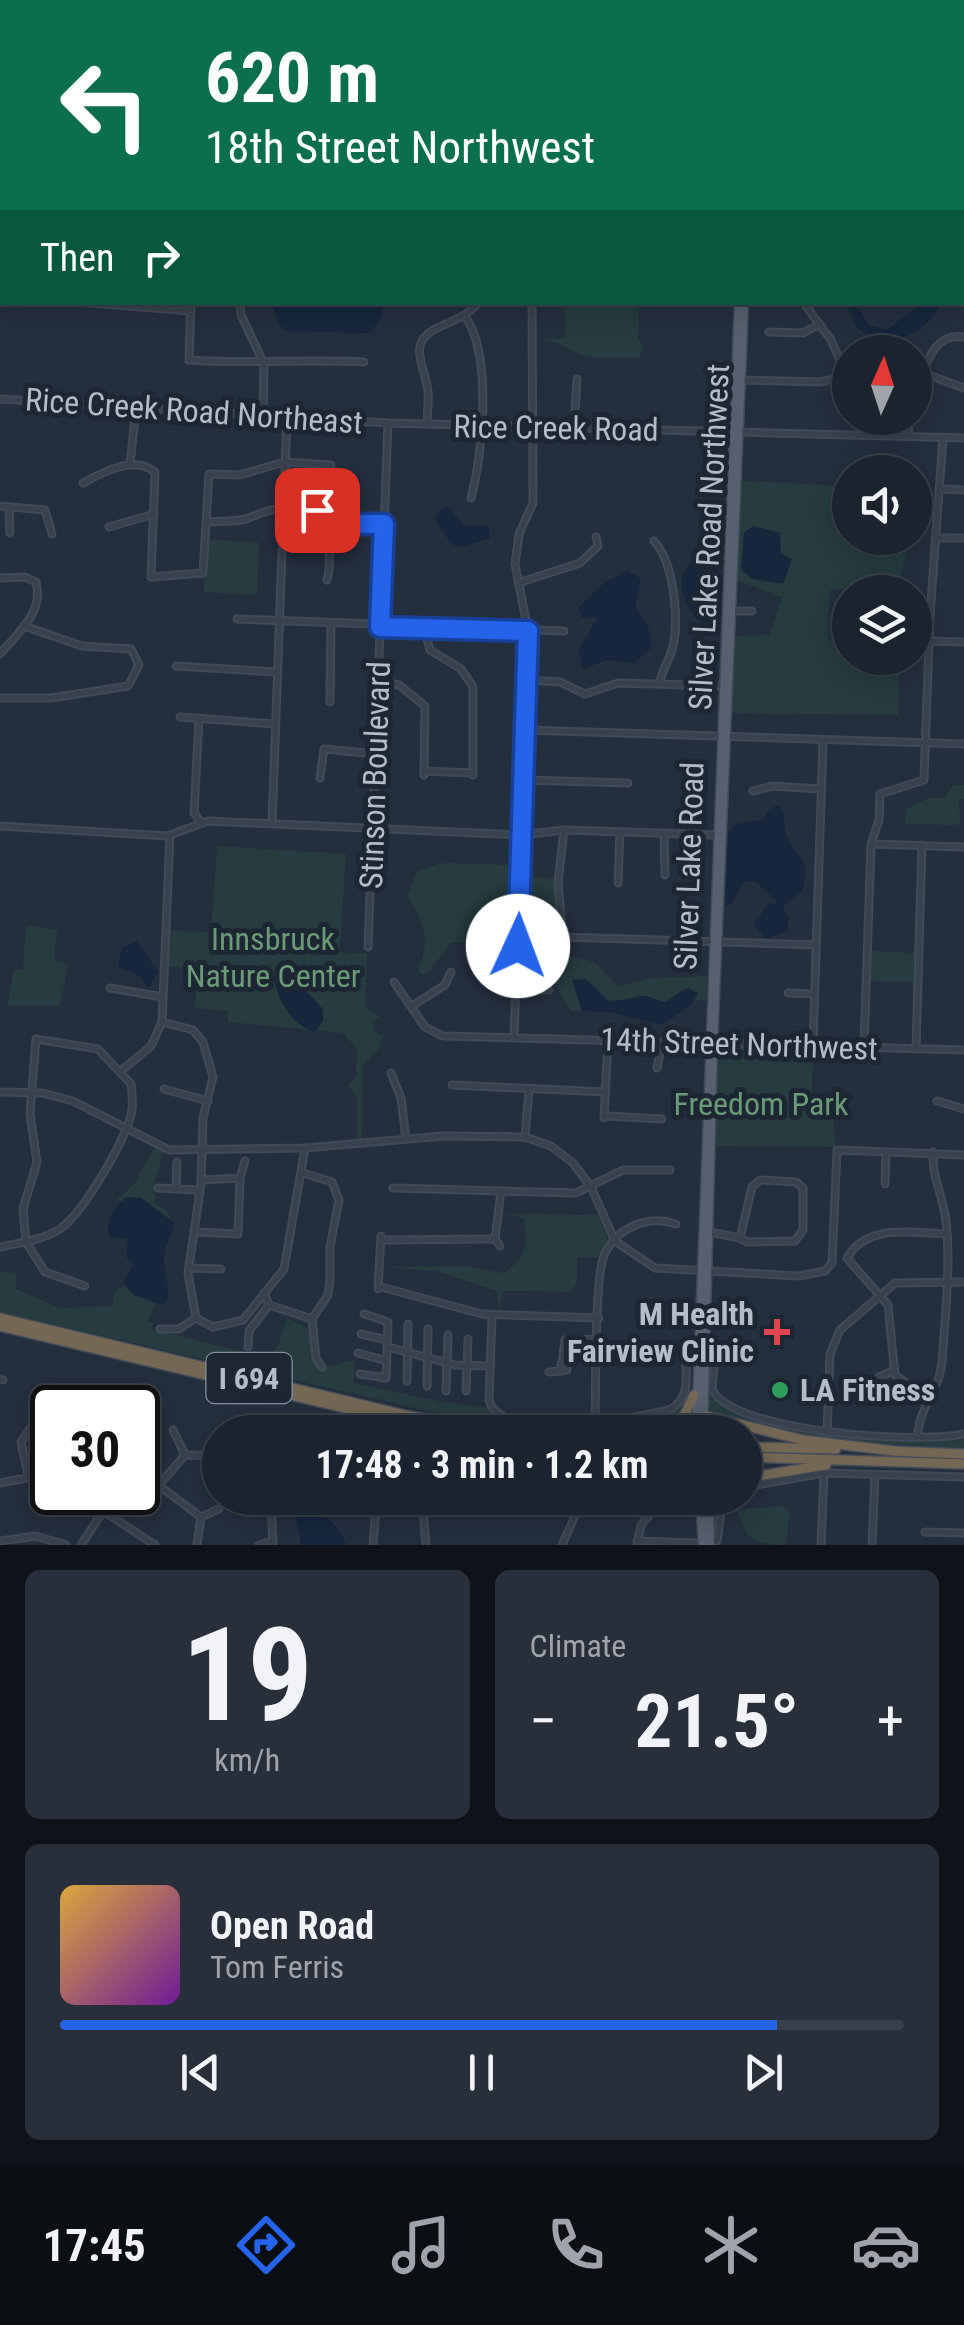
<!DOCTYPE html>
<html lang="en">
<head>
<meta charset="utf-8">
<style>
  body { margin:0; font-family:"Roboto Condensed",sans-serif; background:#282f3a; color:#f1f3f6; height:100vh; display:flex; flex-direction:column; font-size:38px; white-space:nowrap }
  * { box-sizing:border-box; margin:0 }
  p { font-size:32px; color:#a0a4aa }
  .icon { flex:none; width:55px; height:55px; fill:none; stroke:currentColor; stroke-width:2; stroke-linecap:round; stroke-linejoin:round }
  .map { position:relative; height:1545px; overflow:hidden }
  .details { display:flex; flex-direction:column; gap:25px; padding:25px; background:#0f1319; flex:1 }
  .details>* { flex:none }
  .banner { position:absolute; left:0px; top:0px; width:965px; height:305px; box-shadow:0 5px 25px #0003,0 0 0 2px #39404a; background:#0b6e4f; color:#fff; overflow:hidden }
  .needle { width:65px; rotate:3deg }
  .buttons { position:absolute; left:832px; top:335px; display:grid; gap:20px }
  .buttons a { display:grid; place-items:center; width:100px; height:100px; border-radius:50%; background:#1b232e; box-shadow:0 5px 25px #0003,0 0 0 2px #39404a; font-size:50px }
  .speed { position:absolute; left:30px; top:1385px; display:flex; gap:20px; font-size:50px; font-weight:700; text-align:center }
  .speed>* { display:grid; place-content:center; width:130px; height:130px; border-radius:50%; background:#1b232e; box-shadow:0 5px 25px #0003,0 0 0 2px #39404a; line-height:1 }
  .speed .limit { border:5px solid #111; border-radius:15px; background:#fff; color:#111 }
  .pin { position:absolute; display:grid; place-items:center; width:85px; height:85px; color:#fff; margin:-42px; border-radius:20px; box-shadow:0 5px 15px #0006 }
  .me { position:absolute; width:110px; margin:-55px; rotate:2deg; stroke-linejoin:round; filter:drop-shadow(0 0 8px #0008) }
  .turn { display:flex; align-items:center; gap:35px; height:210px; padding:0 40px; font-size:45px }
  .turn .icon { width:130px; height:130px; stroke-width:2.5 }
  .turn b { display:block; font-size:70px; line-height:85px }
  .then { display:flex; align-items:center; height:95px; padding:0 40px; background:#0003; gap:20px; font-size:38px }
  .big { font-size:75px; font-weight:700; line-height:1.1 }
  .details .card { flex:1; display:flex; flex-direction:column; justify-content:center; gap:15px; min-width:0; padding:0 35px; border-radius:15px; background:#282f3a }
  .details .dial { align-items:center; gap:0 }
  .dial b { font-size:130px; line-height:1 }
  .song { display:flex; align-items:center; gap:30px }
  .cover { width:120px; height:120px; border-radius:15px; background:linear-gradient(135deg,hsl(40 70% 55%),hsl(280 70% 35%)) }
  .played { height:10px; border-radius:5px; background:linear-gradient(90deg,#2563eb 85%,#39404a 85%) }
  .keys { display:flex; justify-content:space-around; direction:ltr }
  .heat { display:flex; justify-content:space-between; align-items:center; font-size:55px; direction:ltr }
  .details .tiles { flex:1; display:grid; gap:25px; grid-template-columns:1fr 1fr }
  .card:last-child { grid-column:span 2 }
  .trip { position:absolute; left:202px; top:1415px; width:560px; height:100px; border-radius:50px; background:#1b232e; box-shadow:0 5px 25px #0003,0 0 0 2px #39404a; font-weight:700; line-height:100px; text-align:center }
  .tabs { display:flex; height:160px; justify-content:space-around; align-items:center; background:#0b0e12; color:#a0a4aa }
  .tabs .icon { width:70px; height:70px }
  .tabs .current { color:#2563eb }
  .tabs b { font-size:45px; color:#f1f3f6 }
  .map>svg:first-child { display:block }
  .green { fill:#263c3f }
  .water { fill:#17263c }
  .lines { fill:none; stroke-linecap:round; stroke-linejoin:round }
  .minor-casing { stroke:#414a57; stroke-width:9 }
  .major-casing { stroke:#414a57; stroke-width:11 }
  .highway-casing { stroke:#434c59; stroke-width:12 }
  .minor { stroke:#38414e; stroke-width:5 }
  .major { stroke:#56606e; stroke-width:8 }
  .highway { stroke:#746855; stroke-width:9 }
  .rail { stroke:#5a6575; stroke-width:2.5; stroke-dasharray:10 10; stroke-linecap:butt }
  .route-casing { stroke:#184099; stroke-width:25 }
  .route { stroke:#2563eb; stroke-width:18 }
  .health-dot { fill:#e0444e; stroke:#1d2633; stroke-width:4 }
  .leisure-dot { fill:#2e9e5b; stroke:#1d2633; stroke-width:4 }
  .labels { text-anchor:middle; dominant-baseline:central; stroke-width:10; stroke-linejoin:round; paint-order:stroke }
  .shield { fill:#1d2633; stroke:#878f9c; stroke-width:2.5 }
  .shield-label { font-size:30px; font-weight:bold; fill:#b4bcc9 }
  .street-label { font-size:32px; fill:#b4bcc9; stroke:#1d2633 }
  .park-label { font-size:32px; fill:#6b9a76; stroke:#1d2633 }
  .poi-label { font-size:32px; font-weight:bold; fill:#b4bcc9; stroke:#1d2633; text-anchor:end }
</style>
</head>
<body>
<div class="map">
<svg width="964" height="1545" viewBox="0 0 964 1545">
  <rect width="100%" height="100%" fill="#242f3e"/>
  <g class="green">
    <path d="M564 303H639L638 338 644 347 639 358C621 357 589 361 573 351 561 344 553 341 536 340L566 338Z"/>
    <polygon points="741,481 850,486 850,538 910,538 900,579 893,587 832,589 829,593 828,639 850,642 850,658 900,658 898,715 730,713 733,636 770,635 782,597 736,580"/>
    <polygon points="207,539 259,543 257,595 204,592"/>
    <polygon points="953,785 964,785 964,799 959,799 960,823 964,825 905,824 906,809 929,798 945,798"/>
    <polygon points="217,846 346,854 340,952 367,954 365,1006 380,1017 373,1021 375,1033 383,1036 380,1047 363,1066 362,1138 357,1140 357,1097 348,1085 356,1077 357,1050 344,1033 228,1022 228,1011 195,1008 197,968 167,966 168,931 211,932"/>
    <path d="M440 863 517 865V877L556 879 558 934 567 956 594 962 618 986 651 978 707 976 706 1001 695 1000 697 993 683 989 665 1002C657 1001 649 995 641 996 615 1001 610 1007 592 983L573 979 582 1011H571L554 984 519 986 520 945 451 942 428 973 421 974 418 970C431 941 424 921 408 897L416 872Z"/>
    <polygon points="26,925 57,930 54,960 68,964 60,1006 7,1006 14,969 23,970"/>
    <polygon points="870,951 916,953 915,982 869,981"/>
    <polygon points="718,1048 782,1049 768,1049 767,1061 813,1063 811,1110 827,1110 833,1116 836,1147 714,1146"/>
    <polygon points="155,1147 164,1151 154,1184 156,1204 169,1212 169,1222 117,1199 133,1186"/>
    <path d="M502 1214 598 1215 610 1242 600 1257H577V1283L571 1292 503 1291 499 1312 497 1291 437 1271 383 1267 464 1266 503 1273C528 1258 527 1246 524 1218Z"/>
    <path d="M0 1271 16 1273V1289L60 1308 112 1306 116 1290 124 1287 155 1304 148 1322 153 1323 151 1330C190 1337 227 1349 268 1357L278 1346 287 1318 309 1329 313 1360 320 1369 354 1360V1383L442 1402 487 1407C509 1438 657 1432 682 1404 695 1389 682 1367 691 1352L689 1406 680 1416 594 1432 484 1424 0 1312Z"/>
    <path d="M708 1362H713L711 1393C736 1435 916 1448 964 1439V1449L800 1438 709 1412Z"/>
    <path d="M783 1506 790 1512 786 1545C754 1545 746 1540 737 1509Z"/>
  </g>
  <g class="water">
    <polygon points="271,303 383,303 382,318 370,333 286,331 279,325"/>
    <path d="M846 303H855L869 325 886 330 922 304 941 303C927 334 886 354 856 327Z"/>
    <polygon points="449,507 463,525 489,526 490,538 462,547 451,544 435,520 438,511"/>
    <polygon points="754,526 780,533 781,553 792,559 783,584 753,579 741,570 744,532"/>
    <path d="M713 548 720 552 711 622 706 625C688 617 674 586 686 568 692 560 705 553 713 548Z"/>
    <polygon points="627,570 641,579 635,608 648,626 652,647 635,663 607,660 583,669 578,651 598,617 582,618 579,607 603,584"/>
    <path d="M778 805C788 817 782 824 787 837 798 862 812 854 802 891L782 907 789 917 787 931 766 939 754 925 767 905 778 902 755 881 744 882 731 904 725 906 728 834 736 824 765 819 768 810Z"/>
    <polygon points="137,941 158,972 149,988 139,976 118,967 122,948"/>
    <path d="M287 970 323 1009V1021L315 1032C294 1027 276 999 274 977Z"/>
    <polygon points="586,979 608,1002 645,996 665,1002 688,988 698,993 690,1006 662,1025 610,1012 582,1011 572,980"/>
    <path d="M127 1197 141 1198 174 1222C174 1235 165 1242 164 1255 162 1274 174 1290 164 1305L134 1295 123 1282 133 1266 126 1256 128 1239 109 1237C106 1220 113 1206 127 1197Z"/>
    <path d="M301 1503C318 1509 341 1526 346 1545H301L295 1514Z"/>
  </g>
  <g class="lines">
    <defs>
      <g id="minor">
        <polyline points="905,2 906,0"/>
        <polyline points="962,52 964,53"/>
        <polyline points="0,74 2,74"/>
        <polyline points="962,102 964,103"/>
        <polyline points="0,143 2,143"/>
        <polyline points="0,193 2,193"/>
        <polyline points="0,197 2,197"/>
        <polyline points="962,234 964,234"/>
        <polyline points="0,297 2,297"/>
        <polyline points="77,302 191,311"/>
        <path d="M191 302 189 360C249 364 305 359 364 362"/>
        <polyline points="240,302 241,315 264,364 263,416"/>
        <polyline points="803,302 831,340 847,376"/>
        <path d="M464 315C493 353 483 453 471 498"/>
        <polyline points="769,332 803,333 820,324"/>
        <polyline points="915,370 964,388"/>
        <polyline points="739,380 820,382 850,375"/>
        <path d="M915 389C926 366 933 332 964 337"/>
        <polyline points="0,399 388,423 964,438"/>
        <path d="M427 424C427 414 429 402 428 392 426 366 405 344 437 328 452 321 468 316 479 302"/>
        <polyline points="574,428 577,379"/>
        <polyline points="908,436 909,418"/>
        <polyline points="130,465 136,408"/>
        <path d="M83 483C103 472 134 455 155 472L151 577 203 573 209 474 240 475 284 462 331 465"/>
        <polyline points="942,489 964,490"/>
        <polyline points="0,506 45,510 52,534"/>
        <polyline points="9,507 10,533"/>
        <path d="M206 522C219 521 233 522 246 519 259 515 268 508 283 509 319 509 348 524 383 524"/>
        <polyline points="109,527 154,514"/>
        <polyline points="939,538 964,538"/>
        <path d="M654 541C674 562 681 625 671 653 667 665 661 671 660 684"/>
        <path d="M0 578 25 577 36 582C44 612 19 632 0 654"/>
        <path d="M327 580C334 557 322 538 336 517"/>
        <polyline points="518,583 580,563 598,546 596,537"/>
        <polyline points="732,611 752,611"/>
        <polyline points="915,616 930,616"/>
        <polyline points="237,619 564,631"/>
        <polyline points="424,628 430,650 461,669 473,687 473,775"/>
        <polyline points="928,641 964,642"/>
        <polyline points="176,666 277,672"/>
        <polyline points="527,680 560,682 585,694 618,683 724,686"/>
        <polyline points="378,681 399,685 425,706 424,775"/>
        <polyline points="0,698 51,698 128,686 139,665 131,649 82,646 24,626"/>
        <polyline points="330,702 331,623"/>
        <polyline points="180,717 275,724"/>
        <polyline points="199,718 194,813 201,822"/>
        <polyline points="525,730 964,744"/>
        <polyline points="427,771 471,773"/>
        <polyline points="320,778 324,749 375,754"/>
        <polyline points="523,780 628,783"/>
        <polyline points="753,791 772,786 821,789"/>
        <polyline points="272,824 287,417"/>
        <polyline points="0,826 167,836 208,821 521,835 564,830 718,835"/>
        <polyline points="564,830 558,882 563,937 816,945"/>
        <polyline points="664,834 665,875"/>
        <polyline points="872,844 964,847"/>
        <polyline points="618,883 620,832"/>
        <polyline points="368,947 388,423"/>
        <polyline points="394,982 425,1027 443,1036 964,1050"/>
        <polyline points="110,988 163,997"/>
        <polyline points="517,989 549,990"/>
        <polyline points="788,993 814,994"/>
        <polyline points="412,1006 445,985 451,972"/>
        <polyline points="162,1022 193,1030 203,1042 213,1077 203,1118 201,1184 188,1273 196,1318"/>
        <polyline points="514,1038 528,631 515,564 519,534 533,503 532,302"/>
        <polyline points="813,1046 823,740"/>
        <polyline points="864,1048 871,844 879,820 880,794 924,780 930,616 943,437"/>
        <polyline points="916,1049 922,845"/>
        <polyline points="657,1068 662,1042"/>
        <polyline points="122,1070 151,1046 162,1022 170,835"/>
        <polyline points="391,1073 401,1098 406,1139"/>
        <polyline points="452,1085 606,1092"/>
        <polyline points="164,1089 208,1101"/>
        <polyline points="0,1092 42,1093 73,1101 169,1150 305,1148 443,1136 525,1137 551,1146 573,1163 591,1187 615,1241 655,1268 799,1276 825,1271 832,1263 837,1150 964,1155"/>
        <polyline points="937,1101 964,1109"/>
        <polyline points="607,1116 662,1119"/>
        <polyline points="604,1118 608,1041"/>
        <polyline points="525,1137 529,1090"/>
        <polyline points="303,1173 332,1182 339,1200 330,1247 330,1279 328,1295 312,1319"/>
        <polyline points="201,1180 240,1178"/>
        <polygon points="760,1180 796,1182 803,1188 803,1230 795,1241 747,1242 740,1238 752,1187"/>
        <polyline points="885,1184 886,1152"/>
        <polyline points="158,1188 199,1190"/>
        <polyline points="393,1188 576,1193 623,1170 670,1170"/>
        <polyline points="176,1189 177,1162"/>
        <polyline points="196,1232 238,1234 240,1178 245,1161"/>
        <polyline points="709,1232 740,1238"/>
        <polyline points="384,1240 495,1239"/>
        <polyline points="500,1246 495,1239 501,1191"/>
        <path d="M0 1247C20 1243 43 1240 60 1229 84 1212 123 1144 131 1115 134 1105 132 1094 131 1084L98 1049 36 1039 30 1114 37 1162 23 1209 26 1242 45 1272 85 1286"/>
        <polyline points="190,1268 221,1269"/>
        <polyline points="381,1287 482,1314 599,1318"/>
        <polyline points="378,1289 381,1236"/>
        <polyline points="264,1293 269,1305 312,1319"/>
        <path d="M492 1315 489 1400C501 1445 637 1418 671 1409 692 1396 685 1375 686 1353L696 1349"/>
        <polyline points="196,1318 213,1327 243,1320 284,1269 305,1148"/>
        <polyline points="312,1319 316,1358 322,1367"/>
        <polyline points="160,1329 179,1329 196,1318"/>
        <polyline points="361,1334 387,1340"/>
        <polyline points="248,1347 249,1331 269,1305"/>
        <polyline points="388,1347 455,1365 490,1366"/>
        <polyline points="705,1347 719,1354"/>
        <polyline points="358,1353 387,1361"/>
        <path d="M715 1357 712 1389C732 1433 919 1444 964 1434"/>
        <polyline points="562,1363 565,1340 598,1339"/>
        <polygon points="561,1364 566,1363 567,1370 561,1370"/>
        <polyline points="549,1372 562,1371"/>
        <polyline points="360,1374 386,1378 388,1322 364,1314"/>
        <polyline points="879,1377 893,1371"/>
        <polyline points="0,1379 3,1380"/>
        <polyline points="407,1381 408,1324"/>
        <polyline points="427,1386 428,1329"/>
        <polyline points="446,1391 448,1335"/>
        <polyline points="466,1391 468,1339"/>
        <path d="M929 1399 895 1375 888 1305 847 1258C867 1223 912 1233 946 1234"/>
        <polyline points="61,1408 62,1396"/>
        <path d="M595 1425C596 1395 594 1273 605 1253 619 1226 649 1215 676 1224"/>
        <polyline points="173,1430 185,1455"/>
        <polyline points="827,1434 830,1354 840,1330 895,1283 964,1282"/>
        <path d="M918 1436C918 1408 940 1390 942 1362 945 1317 951 1265 946 1221 943 1196 932 1178 933 1152"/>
        <polyline points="138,1470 201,1517 197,1545"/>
        <polyline points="28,1475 21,1442 33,1424 52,1423"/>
        <polyline points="0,1483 52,1473"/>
        <polyline points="158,1486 185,1455 220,1456"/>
        <polyline points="745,1487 824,1473 964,1477"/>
        <polyline points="86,1492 103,1511 155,1545"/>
        <polyline points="271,1498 273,1545"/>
        <polyline points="422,1498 426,1545"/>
        <polyline points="447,1498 491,1505 531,1498"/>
        <polyline points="557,1498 582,1504"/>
        <polyline points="201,1517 219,1509"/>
        <polyline points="925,1532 964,1533"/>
        <polyline points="0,1541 36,1536 66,1545"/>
        <polyline points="637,1541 695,1543"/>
        <polyline points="711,1543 717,1541 723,1498"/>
        <polyline points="81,1545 103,1511"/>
        <polyline points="259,1545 273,1541"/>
        <polyline points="373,1545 376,1509 391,1498"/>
        <polyline points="562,1545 583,1498"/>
        <polyline points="637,1545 641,1525 662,1500"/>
        <polyline points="821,1545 824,1473"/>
        <polyline points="872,1545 875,1475"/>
      </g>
      <g id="major">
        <polyline points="758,2 758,0"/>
        <polyline points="696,1432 739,302"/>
        <polyline points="703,1432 713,1044 744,302"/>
        <polyline points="700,1498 703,1545"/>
        <polyline points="709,1500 710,1545"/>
      </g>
      <g id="highway">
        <polyline points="0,1318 409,1416 505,1432"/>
        <polyline points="0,1326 446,1432"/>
        <polyline points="683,1418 694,1395"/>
        <polyline points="615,1432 707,1416 803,1440 895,1451"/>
        <polyline points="745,1447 836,1449"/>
        <polyline points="892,1451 964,1454"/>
        <polyline points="745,1457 964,1464"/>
        <polyline points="745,1478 826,1465"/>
        <polyline points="710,1504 711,1498"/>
      </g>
    </defs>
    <use href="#minor" class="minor-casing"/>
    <use href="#major" class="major-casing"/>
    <use href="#highway" class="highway-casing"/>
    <use href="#minor" class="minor"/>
    <use href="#major" class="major"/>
    <use href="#highway" class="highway"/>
    <g class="rail">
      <polyline points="783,0 788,2"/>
      <polyline points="962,88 964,89"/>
    </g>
  </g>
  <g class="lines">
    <defs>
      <polyline id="route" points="317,510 355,524 384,524 380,627 528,631 518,946"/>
    </defs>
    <use href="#route" class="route-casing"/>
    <use href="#route" class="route"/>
  </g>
  <path class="health-dot" d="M772 1317h10v10h10v10h-10v10h-10v-10h-10v-10h10z"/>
  <circle class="leisure-dot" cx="780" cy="1390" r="10"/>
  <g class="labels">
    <rect class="shield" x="206.5" y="1353" width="85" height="50" rx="8"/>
    <g class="shield-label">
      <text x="249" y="1378">I 694</text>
    </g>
    <g class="street-label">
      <text transform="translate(194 411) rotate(4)">Rice Creek Road Northeast</text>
      <text transform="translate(556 428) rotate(1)">Rice Creek Road</text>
      <text transform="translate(709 537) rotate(-87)">Silver Lake Road Northwest</text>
      <text transform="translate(375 775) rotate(-88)">Stinson Boulevard</text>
      <text transform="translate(689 866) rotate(-88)">Silver Lake Road</text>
      <text transform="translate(739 1044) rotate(2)">14th Street Northwest</text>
    </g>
    <g class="park-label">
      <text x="273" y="939">Innsbruck<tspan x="273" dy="37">Nature Center</tspan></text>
      <text x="761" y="1104">Freedom Park</text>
    </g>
    <g class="poi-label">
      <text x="754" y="1314">M Health<tspan x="754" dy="37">Fairview Clinic</tspan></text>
      <text x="800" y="1390" text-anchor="start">LA Fitness</text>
    </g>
  </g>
</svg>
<div class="buttons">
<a><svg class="needle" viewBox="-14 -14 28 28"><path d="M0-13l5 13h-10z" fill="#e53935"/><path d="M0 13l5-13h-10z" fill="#a0a4aa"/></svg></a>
<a><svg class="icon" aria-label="sound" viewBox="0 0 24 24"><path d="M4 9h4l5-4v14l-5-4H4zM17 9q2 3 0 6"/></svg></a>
<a><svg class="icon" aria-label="layers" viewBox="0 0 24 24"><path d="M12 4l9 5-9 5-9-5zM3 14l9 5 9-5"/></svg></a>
</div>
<div class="speed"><div class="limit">30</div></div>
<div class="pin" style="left:317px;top:510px;background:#d93025"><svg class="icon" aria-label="arrive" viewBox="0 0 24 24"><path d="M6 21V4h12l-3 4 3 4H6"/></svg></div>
<svg class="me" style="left:518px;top:946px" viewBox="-20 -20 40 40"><circle r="19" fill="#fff"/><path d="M0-13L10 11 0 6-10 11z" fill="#2563eb"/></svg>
<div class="trip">17:48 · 3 min · 1.2 km</div>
<div class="banner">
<div class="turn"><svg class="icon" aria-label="left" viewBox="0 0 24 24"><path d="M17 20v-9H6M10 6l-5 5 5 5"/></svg><div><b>620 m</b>18th Street Northwest</div></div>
<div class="then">Then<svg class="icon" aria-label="right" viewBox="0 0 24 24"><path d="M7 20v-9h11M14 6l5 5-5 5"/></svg></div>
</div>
</div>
<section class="details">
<div class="tiles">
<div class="card dial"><b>19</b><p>km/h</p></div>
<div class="card"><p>Climate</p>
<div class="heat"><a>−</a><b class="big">21.5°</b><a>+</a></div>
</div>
<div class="card">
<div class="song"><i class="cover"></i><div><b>Open Road</b><p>Tom Ferris</p></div></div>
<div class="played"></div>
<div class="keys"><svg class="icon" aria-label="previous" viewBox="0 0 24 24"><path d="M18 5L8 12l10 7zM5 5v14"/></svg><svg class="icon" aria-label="pause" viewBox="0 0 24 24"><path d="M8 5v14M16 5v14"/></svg><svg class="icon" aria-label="next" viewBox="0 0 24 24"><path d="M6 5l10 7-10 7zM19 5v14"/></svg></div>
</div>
</div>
</section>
<nav class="tabs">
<b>17:45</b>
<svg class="icon current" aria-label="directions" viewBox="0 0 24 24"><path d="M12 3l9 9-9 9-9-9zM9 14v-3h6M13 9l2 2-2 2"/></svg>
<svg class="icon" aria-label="music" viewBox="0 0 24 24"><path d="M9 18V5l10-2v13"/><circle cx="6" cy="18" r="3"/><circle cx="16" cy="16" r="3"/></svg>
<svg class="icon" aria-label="phone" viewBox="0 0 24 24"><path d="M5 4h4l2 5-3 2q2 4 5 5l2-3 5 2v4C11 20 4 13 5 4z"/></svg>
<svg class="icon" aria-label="climate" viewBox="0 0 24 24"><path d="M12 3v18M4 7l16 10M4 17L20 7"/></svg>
<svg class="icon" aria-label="car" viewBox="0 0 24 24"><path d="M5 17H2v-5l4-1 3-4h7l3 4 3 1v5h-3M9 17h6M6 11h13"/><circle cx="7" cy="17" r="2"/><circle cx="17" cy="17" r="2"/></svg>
</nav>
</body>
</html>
